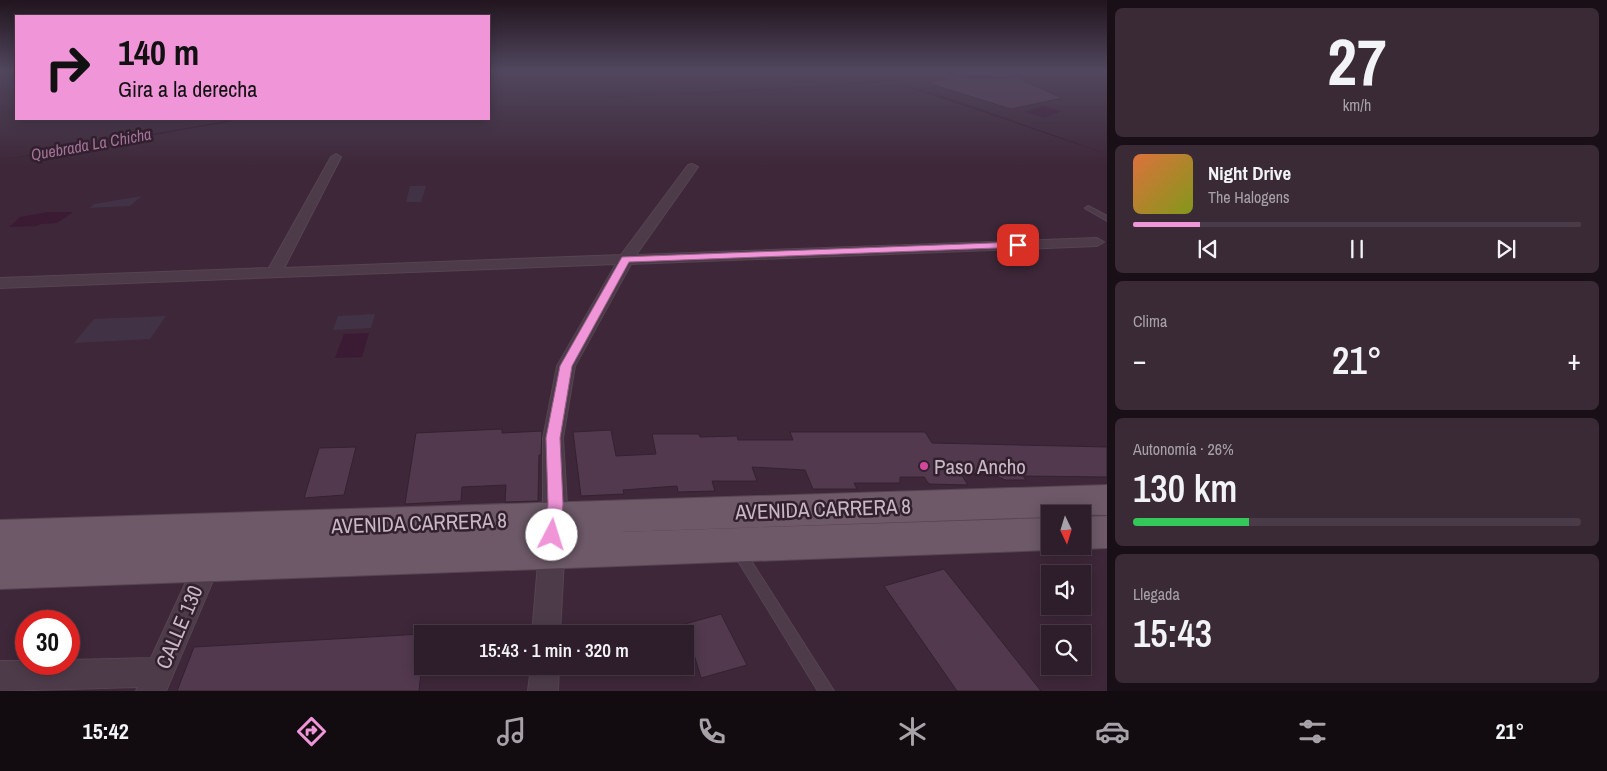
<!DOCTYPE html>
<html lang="es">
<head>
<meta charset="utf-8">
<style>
  body { margin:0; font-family:"Archivo Narrow",sans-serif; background:#3a2a36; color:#f1f3f6; height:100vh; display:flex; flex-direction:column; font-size:19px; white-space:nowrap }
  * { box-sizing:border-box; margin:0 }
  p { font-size:16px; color:#a7a2a8 }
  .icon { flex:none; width:28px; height:28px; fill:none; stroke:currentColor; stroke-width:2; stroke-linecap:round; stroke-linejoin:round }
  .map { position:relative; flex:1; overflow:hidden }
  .panel { display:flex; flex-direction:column; gap:8px; padding:8px; background:#191017; width:500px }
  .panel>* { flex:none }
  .top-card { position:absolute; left:15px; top:15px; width:475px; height:105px; border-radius:0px; box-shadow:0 2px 12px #0003,0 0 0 1px #493b47; background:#ef95d8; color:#111; overflow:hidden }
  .needle { width:32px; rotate:176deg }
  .tools { position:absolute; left:1041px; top:505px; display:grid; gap:10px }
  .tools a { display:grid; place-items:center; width:50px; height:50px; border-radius:0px; background:#2e1d2a; box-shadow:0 2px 12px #0003,0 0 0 1px #493b47; font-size:25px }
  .speed { position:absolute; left:15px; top:610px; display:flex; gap:10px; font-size:25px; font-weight:700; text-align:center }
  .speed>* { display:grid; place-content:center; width:65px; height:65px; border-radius:50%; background:#2e1d2a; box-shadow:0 2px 12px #0003,0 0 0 1px #493b47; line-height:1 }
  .speed .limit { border:8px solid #d22; background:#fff; color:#111 }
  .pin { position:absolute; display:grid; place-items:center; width:42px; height:42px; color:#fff; margin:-21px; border-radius:10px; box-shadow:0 2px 8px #0006 }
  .me { position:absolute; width:55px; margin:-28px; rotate:5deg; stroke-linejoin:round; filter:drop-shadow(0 0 4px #0008) }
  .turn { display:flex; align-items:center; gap:18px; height:105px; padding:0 20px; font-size:22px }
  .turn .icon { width:65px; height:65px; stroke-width:2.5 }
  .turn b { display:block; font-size:35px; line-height:42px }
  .big { font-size:38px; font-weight:600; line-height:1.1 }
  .panel .tile { flex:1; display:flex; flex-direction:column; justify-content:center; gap:8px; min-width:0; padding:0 18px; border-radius:8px; background:#3a2a36 }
  .panel .dial { align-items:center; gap:0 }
  .dial b { font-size:65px; line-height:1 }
  .song { display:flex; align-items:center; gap:15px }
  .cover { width:60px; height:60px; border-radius:8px; background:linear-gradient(135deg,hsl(20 70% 55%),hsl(70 70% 35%)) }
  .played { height:5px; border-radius:2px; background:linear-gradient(90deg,#ef95d8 15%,#493b47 15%) }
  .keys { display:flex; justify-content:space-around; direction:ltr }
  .heat { display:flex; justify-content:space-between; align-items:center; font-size:28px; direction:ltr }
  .charge { height:8px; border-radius:4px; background:linear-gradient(90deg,#34c759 26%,#493b47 0) }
  .trip { position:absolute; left:414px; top:625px; width:280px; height:50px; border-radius:0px; background:#2e1d2a; box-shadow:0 2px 12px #0003,0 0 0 1px #493b47; font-weight:600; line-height:50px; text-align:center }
  .tab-bar { display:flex; height:80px; justify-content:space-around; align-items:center; background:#120c11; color:#a7a2a8 }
  .tab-bar .icon { width:35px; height:35px }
  .tab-bar .on { color:#ef95d8 }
  .tab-bar b { font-size:22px; color:#f1f3f6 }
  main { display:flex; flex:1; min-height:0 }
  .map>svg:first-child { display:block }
  .green { fill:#423246 }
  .water { fill:#3a1b33 }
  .building { fill:#52394e; stroke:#342230 }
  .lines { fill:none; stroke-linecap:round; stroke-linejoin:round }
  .service-casing { stroke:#564452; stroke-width:2 }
  .minor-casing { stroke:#564452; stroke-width:2 }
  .primary-casing { stroke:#564452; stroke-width:2 }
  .service { fill:#4d3b49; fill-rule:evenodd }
  .minor { fill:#4d3b49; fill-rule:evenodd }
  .primary { fill:#6d5968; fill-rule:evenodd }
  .route { fill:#ef95d8; stroke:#9b618c }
  .hotel-dot { fill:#d1479c; stroke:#32202e; stroke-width:2 }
  .labels { text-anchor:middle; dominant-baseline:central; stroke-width:5; stroke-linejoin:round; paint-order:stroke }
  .far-water-label { font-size:16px; font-style:italic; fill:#a37399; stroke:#32202e }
  .near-poi-label { font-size:21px; fill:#c8b7c4; stroke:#32202e; text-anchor:start }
  .near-street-label { font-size:21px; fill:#c8b7c4; stroke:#32202e }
</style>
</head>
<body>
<main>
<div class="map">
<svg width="1107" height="691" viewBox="0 0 1107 691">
  <rect width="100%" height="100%" fill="#3d2738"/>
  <g class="green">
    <polygon points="410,186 426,186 421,202 406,202"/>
    <polygon points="142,196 130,206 90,208 94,204"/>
    <polygon points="375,314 371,328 333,330 338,316"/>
    <polygon points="166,316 150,339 74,343 94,319"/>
  </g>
  <g class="water">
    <polygon points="889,80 952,99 1107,154 890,81 774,90 489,102 773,89"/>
    <polygon points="1043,106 1062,111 1045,118 1024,112"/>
    <polygon points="238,119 245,119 93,146 0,160"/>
    <polygon points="48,212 73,212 57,223 41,224 37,226 9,227 20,217"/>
    <polygon points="369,333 362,357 335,358 344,334"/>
  </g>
  <g class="building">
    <polygon points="960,76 971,79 1017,78 1062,98 1011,109 928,83"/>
    <polygon points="502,429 502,433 542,431 541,455 539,455 538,501 505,502 506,485 462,487 461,501 405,504 416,433"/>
    <polygon points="611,430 616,456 656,454 652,434 699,434 700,437 737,436 738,440 793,440 790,432 925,432 932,443 1107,447 1107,477 1023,476 1026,480 1005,480 992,474 961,474 968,485 929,484 924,477 900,477 900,483 854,483 857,489 813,489 805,470 752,467 757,481 712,481 715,491 678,492 677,486 623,490 624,494 581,496 573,432"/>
    <polygon points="356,447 344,495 304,498 319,448"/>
    <polygon points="944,569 1041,691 957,691 884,586"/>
    <polygon points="721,614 747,665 701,678 685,624"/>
    <polygon points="422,634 422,663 419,691 177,691 194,647"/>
  </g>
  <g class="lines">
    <defs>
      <g id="service">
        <polygon points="1088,206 1107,216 1107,221 1086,209 1085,208"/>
        <polygon points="739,546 743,548 834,691 818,691 735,556 733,552 735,548"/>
      </g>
      <g id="minor">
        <polygon points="336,154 341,157 284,268 621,255 688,165 692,164 698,167 636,255 1097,238 1104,242 1097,246 631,264 575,366 563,438 567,504 560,634 532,634 543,504 543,438 557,366 616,264 0,288 0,278 269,268 331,157"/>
        <polygon points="207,553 216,556 220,564 166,691 136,691 138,687 0,691 0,661 26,661 26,664 69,664 69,660 151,658 198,556"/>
        <polygon points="531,666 559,666 558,691 528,691"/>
      </g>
      <g id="primary">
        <polygon points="1107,485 1107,515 1050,514 1050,517 619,532 1050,518 1050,546 1062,546 1050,550 0,589 0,520"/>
        <polygon points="1107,516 1107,548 1082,549 1073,546 1082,546 1082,517"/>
      </g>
    </defs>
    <use href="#service" class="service-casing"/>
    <use href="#minor" class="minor-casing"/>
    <use href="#primary" class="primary-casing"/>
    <use href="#service" class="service"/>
    <use href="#minor" class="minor"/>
    <use href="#primary" class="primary"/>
  </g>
  <linearGradient id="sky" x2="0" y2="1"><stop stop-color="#22151f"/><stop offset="0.42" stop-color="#51475e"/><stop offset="1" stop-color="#51475e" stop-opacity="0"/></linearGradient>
  <rect width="1107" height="167" fill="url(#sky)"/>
  <polygon class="route" points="1018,242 1022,243 1022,247 629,262 572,366 560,438 563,504 560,535 558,540 552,542 547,540 545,535 548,504 546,438 560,366 622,257"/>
  <circle class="hotel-dot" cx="924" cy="466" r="5"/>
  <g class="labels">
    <g class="far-water-label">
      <text transform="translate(91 144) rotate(-10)">Quebrada La Chicha</text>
    </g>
    <g class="near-poi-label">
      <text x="934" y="466">Paso Ancho</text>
    </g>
    <g class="near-street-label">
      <text transform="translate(823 509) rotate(-2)">AVENIDA CARRERA 8</text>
      <text transform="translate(419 523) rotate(-2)">AVENIDA CARRERA 8</text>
      <text transform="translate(179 627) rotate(-67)">CALLE 130</text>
    </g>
  </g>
</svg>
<div class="tools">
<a><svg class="needle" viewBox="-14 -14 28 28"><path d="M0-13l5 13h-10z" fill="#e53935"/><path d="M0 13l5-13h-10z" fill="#a7a2a8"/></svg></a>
<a><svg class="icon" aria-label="sound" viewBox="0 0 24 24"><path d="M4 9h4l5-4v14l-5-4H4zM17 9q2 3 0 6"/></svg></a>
<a><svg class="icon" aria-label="search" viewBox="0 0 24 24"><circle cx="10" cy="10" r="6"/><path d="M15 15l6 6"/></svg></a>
</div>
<div class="speed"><div class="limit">30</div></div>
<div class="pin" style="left:1018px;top:245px;background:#d93025"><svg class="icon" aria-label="arrive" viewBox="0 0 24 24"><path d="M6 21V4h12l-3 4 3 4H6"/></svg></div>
<svg class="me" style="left:552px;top:535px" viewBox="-20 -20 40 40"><circle r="19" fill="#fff"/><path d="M0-13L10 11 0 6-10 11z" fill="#ef95d8"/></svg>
<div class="trip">15:43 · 1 min · 320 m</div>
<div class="top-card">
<div class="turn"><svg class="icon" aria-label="right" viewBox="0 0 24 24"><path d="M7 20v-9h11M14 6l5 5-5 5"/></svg><div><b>140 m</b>Gira a la derecha</div></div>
</div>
</div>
<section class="panel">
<div class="tile dial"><b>27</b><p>km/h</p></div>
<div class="tile">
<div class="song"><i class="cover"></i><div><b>Night Drive</b><p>The Halogens</p></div></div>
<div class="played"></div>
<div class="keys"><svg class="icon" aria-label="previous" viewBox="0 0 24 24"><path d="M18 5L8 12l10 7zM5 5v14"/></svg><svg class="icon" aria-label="pause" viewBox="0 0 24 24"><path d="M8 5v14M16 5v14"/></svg><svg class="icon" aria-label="next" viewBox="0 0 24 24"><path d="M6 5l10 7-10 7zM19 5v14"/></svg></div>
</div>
<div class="tile"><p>Clima</p>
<div class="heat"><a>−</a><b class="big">21°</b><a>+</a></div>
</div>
<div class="tile"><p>Autonomía · 26%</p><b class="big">130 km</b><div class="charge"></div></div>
<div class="tile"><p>Llegada</p><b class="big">15:43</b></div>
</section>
</main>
<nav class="tab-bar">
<b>15:42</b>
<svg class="icon on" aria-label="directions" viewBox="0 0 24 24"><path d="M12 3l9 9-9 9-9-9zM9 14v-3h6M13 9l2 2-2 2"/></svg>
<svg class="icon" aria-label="music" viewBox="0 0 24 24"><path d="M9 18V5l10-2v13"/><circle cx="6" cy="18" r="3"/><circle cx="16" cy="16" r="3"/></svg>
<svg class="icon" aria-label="phone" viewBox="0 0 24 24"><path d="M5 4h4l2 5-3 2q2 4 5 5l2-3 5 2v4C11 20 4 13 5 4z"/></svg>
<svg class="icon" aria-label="climate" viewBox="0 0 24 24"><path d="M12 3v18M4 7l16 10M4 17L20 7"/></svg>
<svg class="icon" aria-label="car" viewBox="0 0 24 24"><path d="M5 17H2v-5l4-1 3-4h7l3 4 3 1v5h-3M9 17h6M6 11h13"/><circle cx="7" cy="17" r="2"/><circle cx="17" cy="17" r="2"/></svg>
<svg class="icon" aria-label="filters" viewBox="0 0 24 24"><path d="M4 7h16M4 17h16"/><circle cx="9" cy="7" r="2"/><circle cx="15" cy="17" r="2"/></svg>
<b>21°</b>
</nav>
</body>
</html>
